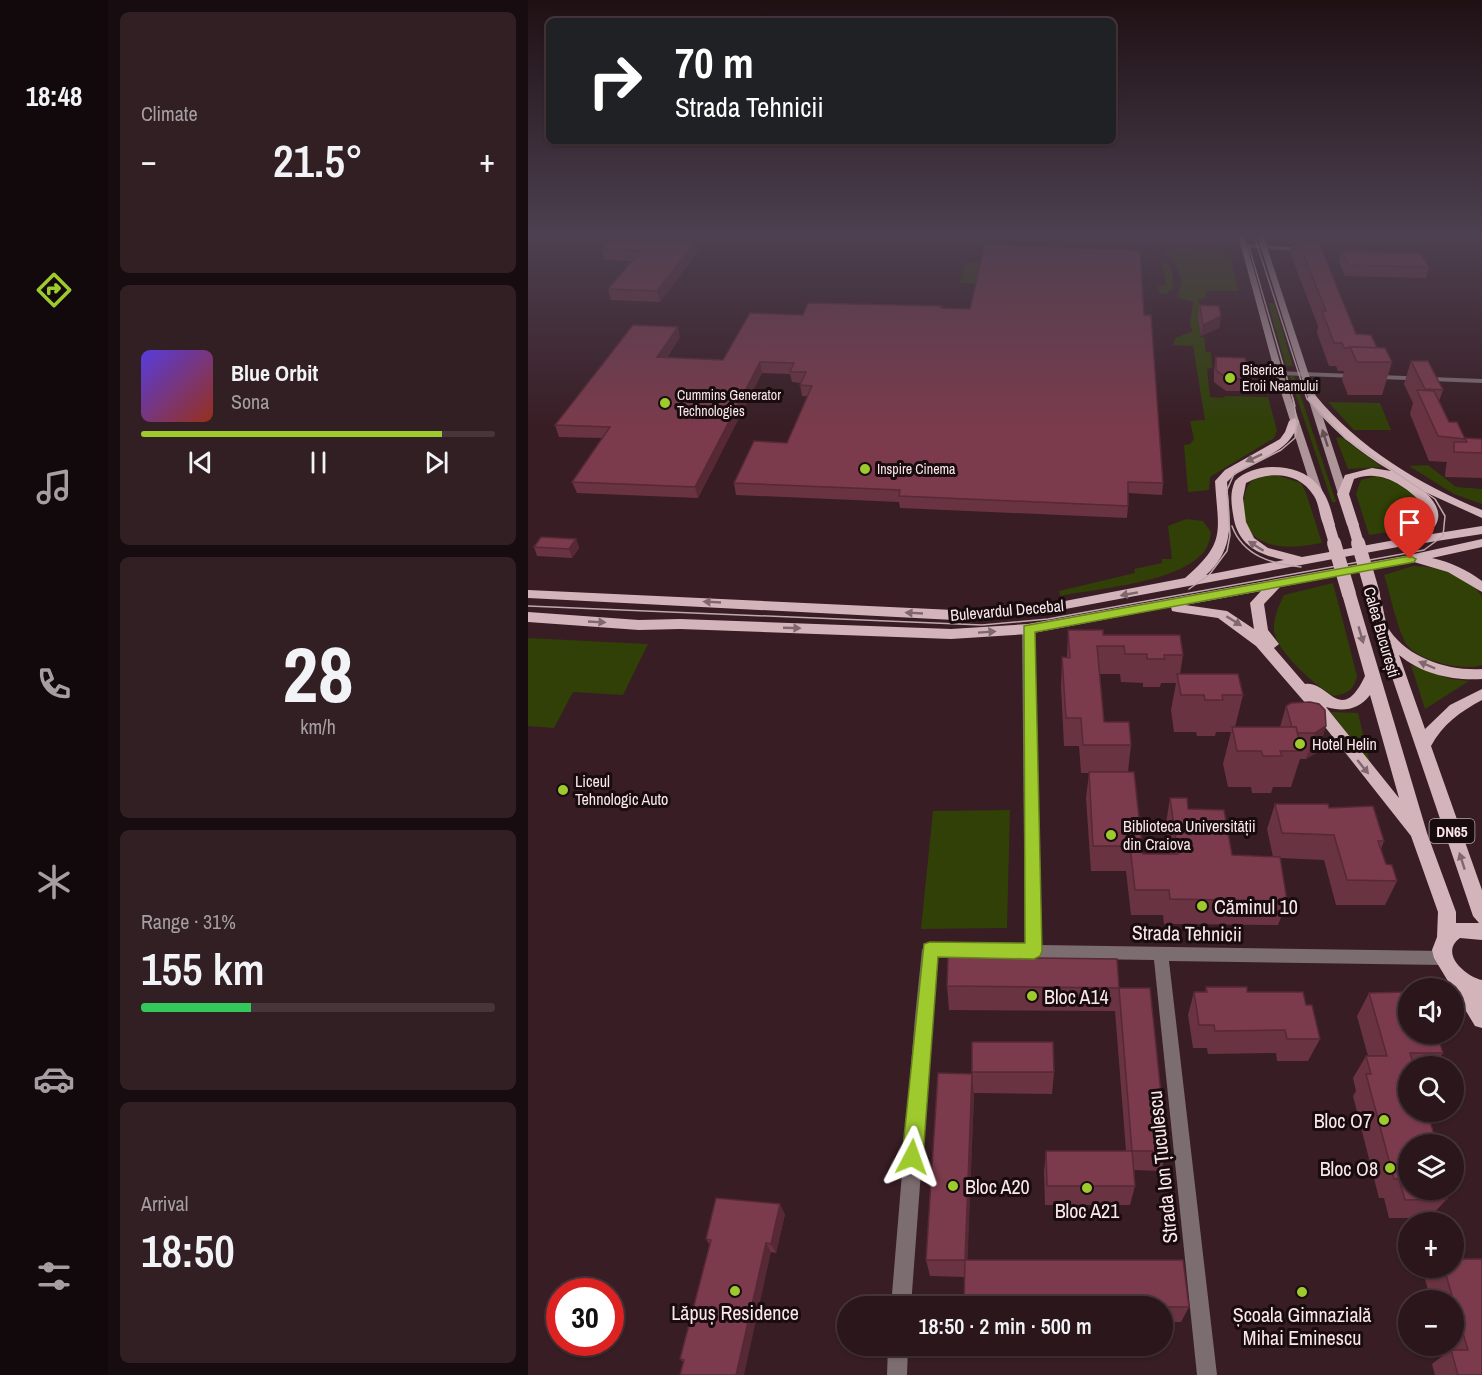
<!DOCTYPE html>
<html lang="en">
<head>
<meta charset="utf-8">
<style>
  body { margin:0; font-family:"Archivo Narrow",sans-serif; background:#321f24; color:#f1f3f6; height:100vh; display:flex; flex-direction:column; font-size:22px; white-space:nowrap }
  * { box-sizing:border-box; margin:0 }
  p { font-size:20px; color:#a59fa3 }
  .icon { flex:none; width:33px; height:33px; fill:none; stroke:currentColor; stroke-width:2; stroke-linecap:round; stroke-linejoin:round }
  .map { position:relative; flex:1; overflow:hidden }
  .sheet { display:flex; flex-direction:column; gap:12px; padding:12px; background:#170c0f; width:420px }
  .sheet>* { flex:none }
  .guide { position:absolute; left:18px; top:18px; width:570px; height:126px; border-radius:9px; box-shadow:0 2px 4px #0004,0 0 0 2px #46353a; background:#202124; color:#fff; overflow:hidden }
  .tools { position:absolute; left:870px; top:978px; display:grid; gap:12px }
  .tools a { display:grid; place-items:center; width:66px; height:66px; border-radius:50%; background:#2a161b; box-shadow:0 2px 4px #0004,0 0 0 2px #46353a; font-size:30px }
  .speed { position:absolute; left:18px; top:1278px; display:flex; gap:12px; font-size:30px; font-weight:700; text-align:center }
  .speed>* { display:grid; place-content:center; width:78px; height:78px; border-radius:50%; background:#2a161b; box-shadow:0 2px 4px #0004,0 0 0 2px #46353a; line-height:1 }
  .speed .limit { border:9px solid #d22; background:#fff; color:#111 }
  .pin { position:absolute; display:grid; place-items:center; width:51px; height:51px; color:#fff; margin:-62px -26px; border-radius:50% 50% 50% 0; rotate:-45deg; box-shadow:0 0 6px #0007 }
  .pin .icon { rotate:45deg }
  .me { position:absolute; width:66px; margin:-33px; rotate:4deg; stroke-linejoin:round; filter:drop-shadow(0 0 4px #0008) }
  .turn { display:flex; align-items:center; gap:21px; height:126px; padding:0 30px; font-size:27px }
  .turn .icon { width:78px; height:78px; stroke-width:2.5 }
  .turn b { display:block; font-size:42px; line-height:51px }
  .big { font-size:45px; font-weight:600; line-height:1.1 }
  .sheet .widget { flex:1; display:flex; flex-direction:column; justify-content:center; gap:9px; min-width:0; padding:0 21px; border-radius:9px; background:#321f24 }
  .sheet .dial { align-items:center; gap:0 }
  .dial b { font-size:78px; line-height:1 }
  .song { display:flex; align-items:center; gap:18px }
  .cover { width:72px; height:72px; border-radius:9px; background:linear-gradient(135deg,hsl(250 70% 55%),hsl(10 70% 35%)) }
  .played { height:6px; border-radius:3px; background:linear-gradient(90deg,#9eca2e 85%,#46353a 85%) }
  .keys { display:flex; justify-content:space-around; direction:ltr }
  .heat { display:flex; justify-content:space-between; align-items:center; font-size:33px; direction:ltr }
  .charge { height:9px; border-radius:4px; background:linear-gradient(90deg,#34c759 31%,#46353a 0) }
  .trip { position:absolute; left:309px; top:1296px; width:336px; height:60px; border-radius:30px; background:#2a161b; box-shadow:0 2px 4px #0004,0 0 0 2px #46353a; font-weight:600; line-height:60px; text-align:center }
  main { display:flex; flex:1; min-height:0 }
  .menu { display:flex; flex-direction:column; width:108px; justify-content:space-around; align-items:center; background:#11090b; color:#a59fa3 }
  .menu .icon { width:42px; height:42px }
  .menu .current { color:#9eca2e }
  .menu b { font-size:27px; color:#f1f3f6 }
  .map>svg:first-child { display:block }
  .green { fill:#304007 }
  .lines { fill:none; stroke-linecap:round; stroke-linejoin:round }
  .street { fill:#7c6d70; fill-rule:evenodd }
  .secondary { fill:#ad959a; fill-rule:evenodd }
  .primary { fill:#d3b4ba; fill-rule:evenodd }
  .tram { stroke:#c0a9ae; stroke-width:1.5 }
  .primary-bridge-far1 { stroke:#d3b4ba; stroke-width:11 }
  .primary-bridge { stroke:#d3b4ba; stroke-width:14 }
  .wall { fill:#6a3341 }
  .shaded-wall { fill:#562935 }
  .building { fill:#7b3b4c; stroke:#562935; stroke-width:1.5 }
  .oneway { fill:#625054 }
  .oneway2 { fill:#7f686d }
  .route { fill:#9eca2e; stroke:#67831e; stroke-width:1.5 }
  .poi-dot { fill:#9eca2e; stroke:#180c0e; stroke-width:2 }
  .labels { text-anchor:middle; dominant-baseline:central; stroke-width:6; stroke-linejoin:round; paint-order:stroke }
  .far-poi-label { font-size:14px; fill:#fbe7eb; stroke:#180c0e; text-anchor:start }
  .shield { fill:#180c0e; stroke:#b7a5a9; stroke-width:1.5 }
  .shield-label { font-size:15px; font-weight:bold; fill:#fbe7eb }
  .street-label { font-size:16px; fill:#fbe7eb; stroke:#180c0e }
  .poi-label { font-size:16px; fill:#fbe7eb; stroke:#180c0e; text-anchor:start }
  .near-poi-label { font-size:20px; fill:#fbe7eb; stroke:#180c0e; text-anchor:start }
  .near-street-label { font-size:20px; fill:#fbe7eb; stroke:#180c0e }
</style>
</head>
<body>
<main>
<nav class="menu">
<b>18:48</b>
<svg class="icon current" aria-label="directions" viewBox="0 0 24 24"><path d="M12 3l9 9-9 9-9-9zM9 14v-3h6M13 9l2 2-2 2"/></svg>
<svg class="icon" aria-label="music" viewBox="0 0 24 24"><path d="M9 18V5l10-2v13"/><circle cx="6" cy="18" r="3"/><circle cx="16" cy="16" r="3"/></svg>
<svg class="icon" aria-label="phone" viewBox="0 0 24 24"><path d="M5 4h4l2 5-3 2q2 4 5 5l2-3 5 2v4C11 20 4 13 5 4z"/></svg>
<svg class="icon" aria-label="climate" viewBox="0 0 24 24"><path d="M12 3v18M4 7l16 10M4 17L20 7"/></svg>
<svg class="icon" aria-label="car" viewBox="0 0 24 24"><path d="M5 17H2v-5l4-1 3-4h7l3 4 3 1v5h-3M9 17h6M6 11h13"/><circle cx="7" cy="17" r="2"/><circle cx="17" cy="17" r="2"/></svg>
<svg class="icon" aria-label="filters" viewBox="0 0 24 24"><path d="M4 7h16M4 17h16"/><circle cx="9" cy="7" r="2"/><circle cx="15" cy="17" r="2"/></svg>
</nav>
<section class="sheet">
<div class="widget"><p>Climate</p>
<div class="heat"><a>−</a><b class="big">21.5°</b><a>+</a></div>
</div>
<div class="widget">
<div class="song"><i class="cover"></i><div><b>Blue Orbit</b><p>Sona</p></div></div>
<div class="played"></div>
<div class="keys"><svg class="icon" aria-label="previous" viewBox="0 0 24 24"><path d="M18 5L8 12l10 7zM5 5v14"/></svg><svg class="icon" aria-label="pause" viewBox="0 0 24 24"><path d="M8 5v14M16 5v14"/></svg><svg class="icon" aria-label="next" viewBox="0 0 24 24"><path d="M6 5l10 7-10 7zM19 5v14"/></svg></div>
</div>
<div class="widget dial"><b>28</b><p>km/h</p></div>
<div class="widget"><p>Range · 31%</p><b class="big">155 km</b><div class="charge"></div></div>
<div class="widget"><p>Arrival</p><b class="big">18:50</b></div>
</section>
<div class="map">
<svg width="954" height="1375" viewBox="0 0 954 1375">
  <rect width="100%" height="100%" fill="#381d24"/>
  <g class="green">
    <path d="M651 247 701 252 711 291H678V298L670 299 674 314 670 315 673 337H676L678 352H683L684 368 679 369 682 397 697 398 696 396 740 397 749 431 746 438 682 477 681 490 660 492 656 445 662 444 666 439 662 421 677 420 665 346 645 345 647 338 663 332 664 329 662 325 665 302 648 297C659 279 651 265 636 254Z"/>
    <polygon points="616,253 643,265 646,288 638,294 631,293 630,286 638,285 634,261 614,255"/>
    <polygon points="437,262 455,263 450,284 432,283"/>
    <polygon points="740,303 746,303 765,366 758,366"/>
    <polygon points="761,375 766,376 808,502 804,502"/>
    <polygon points="800,402 852,403 863,430 826,430"/>
    <polygon points="813,437 854,467 820,469 808,438"/>
    <polygon points="900,465 928,487 954,489 954,504 926,494 881,466"/>
    <path d="M748 475 773 483 778 493 794 543C772 547 745 551 726 536 714 527 712 494 722 483 728 476 739 476 748 475Z"/>
    <polygon points="849,476 876,485 898,507 899,520 879,529 841,535 828,494 833,480"/>
    <path d="M658 519 675 521 683 532C682 539 680 548 675 553 648 583 572 588 532 596L531 591 607 573 606 569 634 563V559H644L640 526Z"/>
    <path d="M885 566C912 567 940 572 954 597V665C936 672 886 660 877 642 867 622 863 596 856 575Z"/>
    <path d="M805 583 829 676C825 691 820 693 806 696 788 687 749 652 746 631 745 618 751 605 756 595Z"/>
    <polygon points="0,638 120,644 95,695 45,692 26,728 0,726"/>
    <polygon points="883,665 923,679 941,681 897,709"/>
    <polygon points="803,712 830,713 843,768"/>
    <polygon points="482,810 479,928 393,929 405,811"/>
  </g>
  <g class="lines">
    <g class="street">
      <polygon points="715,244 779,248 782,250 779,252 713,247 713,245"/>
      <polygon points="748,371 954,379 954,383 751,375 747,373"/>
      <polygon points="500,625 506,629 512,945 915,951 920,953 923,958 920,963 915,965 641,961 689,1375 669,1375 626,960 409,957 383,1306 363,1306 387,1017 394,950 397,945 402,943 497,945 494,629"/>
      <polygon points="360,1346 380,1346 379,1375 359,1375"/>
    </g>
    <g class="secondary">
      <polygon points="710,235 716,235 755,373 795,493 793,495 790,496 785,493 747,373"/>
      <polygon points="729,235 735,235 820,494 818,496 815,497 810,494"/>
    </g>
    <g class="primary">
      <path d="M784 395 788 396C830 447 892 485 954 510V518L897 492C912 506 917 521 898 535L954 526V534L870 547 516 613 426 620 0 598V590L426 610 516 605 657 578C699 542 690 532 687 481L697 470 752 439 757 432 761 421 766 418 771 421C762 457 722 458 699 482 702 517 708 549 678 575L756 560C728 554 709 544 705 514 703 502 702 492 707 481 726 461 770 463 788 483 800 495 803 510 807 525L801 529 797 528C791 518 792 506 786 496 771 471 741 471 718 483L715 498 718 522 726 538 740 548 774 557 878 538 880 534 896 524 898 507C879 487 854 468 826 479L821 494 831 525 825 529 819 525 809 494 817 475 844 468 863 471C831 452 801 428 779 398Z"/>
      <path d="M954 539V547L904 558C923 562 939 570 954 581V592L920 572 886 562 752 587 736 604 740 630 751 644 746 648 777 684C800 680 813 727 837 676L814 594 821 590 828 594 899 833 928 912V923H951L945 916 848 630 838 594 840 591H850C856 603 855 620 862 631 882 659 921 671 954 669V679C925 681 894 674 871 655L897 729 922 705 954 689V700C933 711 914 725 903 746L954 890V940L932 938C911 953 937 976 954 980V1028L947 1026 906 958 904 950 909 937 910 912 883 836 786 713 728 646 690 618 649 612 644 611 643 607 500 634 423 639 152 629 111 630 0 622V612L111 620 152 619 423 629 500 624 882 555ZM733 591 722 603 726 629 699 611 657 605ZM842 695 871 798 798 707C815 712 831 710 842 695Z"/>
    </g>
    <g class="tram">
      <polyline points="721,247 767,406"/>
      <path d="M704 526C715 556 744 564 773 567"/>
      <polyline points="661,589 681,575 699,551 702,535 699,490 706,474 753,450 767,438 769,422 765,398"/>
      <polyline points="0,606 454,625 520,619 896,550 915,536 917,516 907,499 818,439 779,399 726,235"/>
    </g>
    <g class="primary-bridge-far1">
      <polyline points="801,525 807,545"/>
      <polyline points="825,525 831,545"/>
    </g>
    <g class="primary-bridge">
      <polyline points="806,543 821,594"/>
      <polyline points="830,543 845,594"/>
    </g>
  </g>
  <g class="wall">
    <polygon points="87,235 182,235 132,302 83,300 80,289 104,261 76,260 73,249"/>
    <polygon points="755,235 788,235 828,334 849,348 864,362 854,395 820,395 814,380 816,371 810,371 808,366 801,366 789,333 790,326 762,253 764,244 759,244"/>
    <polygon points="813,251 901,267 898,278 817,276 811,262"/>
    <polygon points="672,305 693,316 691,328 673,336 670,317"/>
    <polygon points="414,306 414,308 616,315 635,483 634,495 600,493 600,506 599,518 372,508 371,502 208,495 206,483 259,443 279,396 274,396 272,385 273,383 264,382 262,374 234,373 170,498 49,493 44,482 74,438 31,437 27,425 152,337 139,358 195,360 275,315"/>
    <polygon points="688,357 721,374 719,386 713,391 698,391 686,382 686,369"/>
    <polygon points="883,361 915,390 911,401 921,422 937,439 936,442 937,438 954,439 954,478 917,477 918,466 919,462 901,461 882,414 885,403 876,384"/>
    <polygon points="48,539 51,548 44,558 9,556 6,547"/>
    <polygon points="540,630 575,635 655,655 652,674 715,695 707,727 752,727 758,706 798,726 790,752 778,759 772,759 763,787 745,787 743,793 724,793 723,787 700,787 695,764 703,732 688,732 687,736 669,736 668,732 646,732 643,710 648,683 633,683 632,687 615,687 615,683 593,682 592,674 572,674 576,722 603,745 600,772 615,854 642,854 638,823 642,798 660,809 704,855 745,857 739,829 747,804 801,808 856,841 853,849 858,864 869,881 857,905 808,905 796,860 752,858 759,901 750,925 636,924 635,915 603,915 598,871 563,871 558,798 561,773 553,773 551,746 536,746 533,686 534,657 539,657"/>
    <polygon points="419,986 591,988 639,1151 633,1171 606,1170 607,1186 602,1205 517,1205 516,1171 518,1151 598,1151 587,1011 421,1010"/>
    <polygon points="678,987 719,992 778,1005 792,1039 780,1061 749,1061 748,1053 680,1054 679,1048 665,1048 660,1015 666,992 677,992"/>
    <polygon points="841,993 915,1053 906,1066 880,1066 880,1144 919,1199 901,1218 861,1218 856,1198 851,1198 825,1096 828,1091 825,1078 838,1056 840,1056 829,1016"/>
    <polygon points="444,1042 526,1072 524,1094 446,1093 439,1260 661,1307 653,1322 634,1322 634,1306 436,1277 402,1276 398,1260 444,1074"/>
    <polygon points="257,1214 248,1253 243,1252 155,1362 152,1359 182,1245 178,1239"/>
    <polygon points="905,1268 926,1268 954,1375 907,1375 904,1364 917,1354 915,1346 926,1346 926,1300 903,1300 896,1276"/>
  </g>
  <g class="shaded-wall">
    <polygon points="172,235 182,235 132,302 129,291"/>
    <polygon points="693,316 691,328 673,336 675,325"/>
    <polygon points="150,327 152,337 132,368 129,357"/>
    <polygon points="232,362 234,373 170,498 167,487"/>
    <polygon points="721,374 719,386 713,391 715,379"/>
    <polygon points="48,539 51,548 44,558 41,549"/>
    <polygon points="798,726 790,752 778,759 787,733"/>
    <polygon points="444,1074 446,1095 439,1277 437,1260"/>
    <polygon points="252,1204 257,1214 248,1253 243,1244"/>
    <polygon points="238,1243 243,1252 216,1375 208,1375"/>
  </g>
  <g class="building">
    <polygon points="87,235 172,235 129,291 80,289 113,251 73,249"/>
    <polygon points="768,235 788,235 828,334 843,335 849,348 822,347 823,348 816,348 814,343 806,343 794,311 798,311"/>
    <polygon points="457,245 612,250 616,315 623,315 635,483 600,482 600,506 371,496 372,490 206,483 226,441 259,443 284,386 272,385 278,372 262,372 266,363 232,362 167,487 44,482 82,427 27,425 105,325 150,327 129,357 195,360 222,313 275,315 280,303 414,306 413,308 442,309"/>
    <polygon points="813,251 892,253 901,267 820,265"/>
    <polygon points="672,305 691,306 693,316 675,325"/>
    <polygon points="822,347 857,348 864,362 829,362"/>
    <polygon points="688,357 717,358 721,374 715,379 700,379 688,370"/>
    <polygon points="883,361 900,361 915,390 897,389"/>
    <polygon points="889,390 906,391 921,422 929,422 937,439 910,436"/>
    <polygon points="937,438 954,439 954,453 926,452 926,442 939,442"/>
    <polygon points="13,537 48,539 41,549 6,547"/>
    <polygon points="540,630 575,630 575,635 652,635 655,655 636,655 637,659 619,659 619,654 597,654 596,646 569,646 576,722 601,722 603,745 555,745 553,718 538,718 534,657 542,658"/>
    <polygon points="649,674 710,674 715,695 694,695 695,700 677,700 676,695 653,695"/>
    <polygon points="782,702 791,704 797,710 798,726 787,733 769,733 768,727 764,727 758,706 763,703"/>
    <polygon points="704,727 768,727 774,751 752,751 754,756 735,756 733,751 709,751"/>
    <polygon points="561,772 606,772 615,854 650,854 642,798 659,798 660,809 696,810 704,855 752,857 759,901 642,899 641,890 607,890 602,846 565,846"/>
    <polygon points="747,804 800,804 801,808 845,806 856,841 850,841 858,864 864,865 869,881 819,880 806,835 754,833"/>
    <polygon points="420,957 589,959 591,988 419,986"/>
    <polygon points="678,987 719,987 719,992 775,992 778,1005 784,1005 792,1039 759,1039 757,1030 687,1031 686,1025 671,1025 666,992 679,992"/>
    <polygon points="591,988 622,988 639,1151 604,1151"/>
    <polygon points="880,992 880,1034 909,1034 915,1053 882,1053 886,1066 880,1066 880,1112 899,1112 909,1144 880,1144 880,1190 916,1190 919,1199 877,1200 871,1179 866,1179 838,1074 843,1074 838,1056 859,1056 841,993"/>
    <polygon points="444,1042 525,1042 526,1072 444,1072"/>
    <polygon points="410,1073 444,1074 437,1260 398,1260"/>
    <polygon points="518,1151 604,1151 607,1186 519,1186"/>
    <polygon points="188,1198 252,1204 243,1244 238,1243 208,1375 152,1375 156,1360 152,1359 183,1240 178,1239"/>
    <polygon points="926,1259 954,1259 954,1375 930,1375 923,1350 940,1350 916,1268 926,1268"/>
    <polygon points="437,1260 655,1260 661,1307 436,1306"/>
  </g>
  <defs><path id="oneway-solid" d="M-6-.8H1V-3.2L6.5 0L1 3.2V.8H-6Z" transform="scale(1.5)"/></defs>
  <use class="oneway" href="#oneway-solid" transform="translate(797 438) rotate(-108)"/>
  <g class="oneway2">
    <use href="#oneway-solid" transform="translate(726 458) rotate(155)"/>
    <use href="#oneway-solid" transform="translate(728 546) rotate(-148)"/>
    <use href="#oneway-solid" transform="translate(601 594) rotate(170)"/>
    <use href="#oneway-solid" transform="translate(184 602) rotate(-177)"/>
    <use href="#oneway-solid" transform="translate(386 613) rotate(-177)"/>
    <use href="#oneway-solid" transform="translate(706 621) rotate(32)"/>
    <use href="#oneway-solid" transform="translate(69 622) rotate(3)"/>
    <use href="#oneway-solid" transform="translate(264 628) rotate(2)"/>
    <use href="#oneway-solid" transform="translate(459 632) rotate(-4)"/>
    <use href="#oneway-solid" transform="translate(833 635) rotate(74)"/>
    <use href="#oneway-solid" transform="translate(899 665) rotate(-157)"/>
    <use href="#oneway-solid" transform="translate(835 767) rotate(51)"/>
    <use href="#oneway-solid" transform="translate(934 861) rotate(-108)"/>
  </g>
  <linearGradient id="sky" x2="0" y2="1"><stop stop-color="#1f1014"/><stop offset="0.55" stop-color="#4d4050"/><stop offset="1" stop-color="#4d4050" stop-opacity="0"/></linearGradient>
  <rect width="954" height="428" fill="url(#sky)"/>
  <polygon class="route" points="882,556 888,559 886,562 507,632 514,951 512,956 506,959 410,957 395,1157 392,1164 384,1167 377,1164 374,1157 396,944 402,942 497,943 496,626"/>
  <g class="poi-dot">
    <circle cx="702" cy="378" r="6"/>
    <circle cx="137" cy="403" r="6"/>
    <circle cx="337" cy="469" r="6"/>
    <circle cx="772" cy="744" r="6"/>
    <circle cx="35" cy="790" r="6"/>
    <circle cx="583" cy="835" r="6"/>
    <circle cx="674" cy="906" r="6"/>
    <circle cx="504" cy="996" r="6"/>
    <circle cx="856" cy="1120" r="6"/>
    <circle cx="862" cy="1168" r="6"/>
    <circle cx="425" cy="1186" r="6"/>
    <circle cx="559" cy="1188" r="6"/>
    <circle cx="207" cy="1291" r="6"/>
    <circle cx="774" cy="1292" r="6"/>
  </g>
  <g class="labels">
    <g class="far-poi-label">
      <text x="714" y="370">Biserica<tspan x="714" dy="16">Eroii Neamului</tspan></text>
      <text x="149" y="395">Cummins Generator<tspan x="149" dy="16">Technologies</tspan></text>
      <text x="349" y="469">Inspire Cinema</text>
    </g>
    <rect class="shield" x="901.5" y="819" width="45" height="24" rx="4.5"/>
    <g class="shield-label">
      <text x="924" y="831">DN65</text>
    </g>
    <g class="street-label">
      <text transform="translate(479 610) rotate(-5)">Bulevardul Decebal</text>
      <text transform="translate(854 632) rotate(74)">Calea București</text>
    </g>
    <g class="poi-label">
      <text x="784" y="744">Hotel Helin</text>
      <text x="47" y="781">Liceul<tspan x="47" dy="18">Tehnologic Auto</tspan></text>
      <text x="595" y="826">Biblioteca Universității<tspan x="595" dy="18">din Craiova</tspan></text>
    </g>
    <g class="near-poi-label">
      <text x="686" y="906">Căminul 10</text>
      <text x="516" y="996">Bloc A14</text>
      <text x="844" y="1120" text-anchor="end">Bloc O7</text>
      <text x="850" y="1168" text-anchor="end">Bloc O8</text>
      <text x="437" y="1186">Bloc A20</text>
      <text x="559" y="1210" text-anchor="middle">Bloc A21</text>
      <text x="207" y="1312" text-anchor="middle">Lăpuș Residence</text>
      <text x="774" y="1314" text-anchor="middle">Școala Gimnazială<tspan x="774" dy="23">Mihai Eminescu</tspan></text>
    </g>
    <g class="near-street-label">
      <text transform="translate(659 933) rotate(1)">Strada Tehnicii</text>
      <text transform="translate(634 1167) rotate(-96)">Strada Ion Țuculescu</text>
    </g>
  </g>
</svg>
<div class="tools">
<a><svg class="icon" aria-label="sound" viewBox="0 0 24 24"><path d="M4 9h4l5-4v14l-5-4H4zM17 9q2 3 0 6"/></svg></a>
<a><svg class="icon" aria-label="search" viewBox="0 0 24 24"><circle cx="10" cy="10" r="6"/><path d="M15 15l6 6"/></svg></a>
<a><svg class="icon" aria-label="layers" viewBox="0 0 24 24"><path d="M12 4l9 5-9 5-9-5zM3 14l9 5 9-5"/></svg></a>
<a>+</a>
<a>−</a>
</div>
<div class="speed"><div class="limit">30</div></div>
<div class="pin" style="left:882px;top:559px;background:#d93025"><svg class="icon" aria-label="arrive" viewBox="0 0 24 24"><path d="M6 21V4h12l-3 4 3 4H6"/></svg></div>
<svg class="me" style="left:384px;top:1157px" viewBox="-20 -20 40 40"><path d="M0-17L14 15 0 8-14 15z" fill="#9eca2e" stroke="#fff" stroke-width="4"/></svg>
<div class="trip">18:50 · 2 min · 500 m</div>
<div class="guide">
<div class="turn"><svg class="icon" aria-label="right" viewBox="0 0 24 24"><path d="M7 20v-9h11M14 6l5 5-5 5"/></svg><div><b>70 m</b>Strada Tehnicii</div></div>
</div>
</div>
</main>
</body>
</html>
